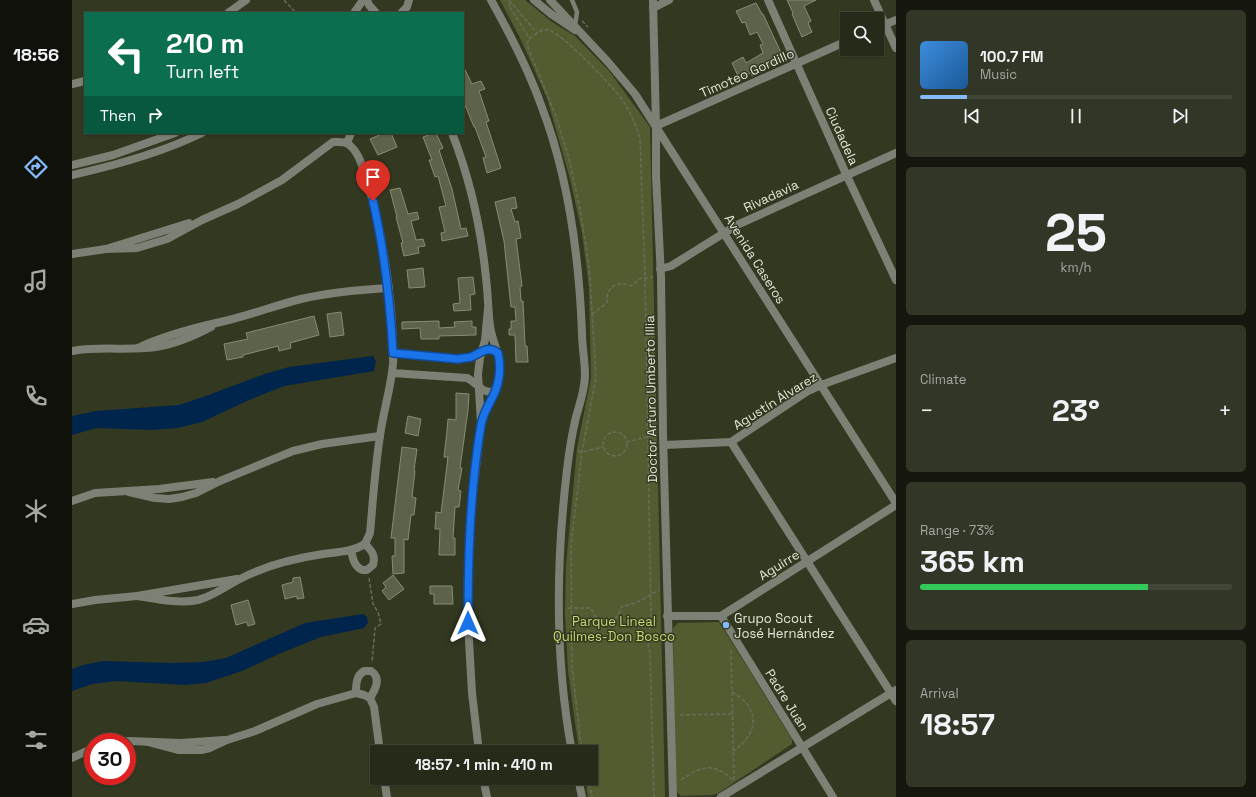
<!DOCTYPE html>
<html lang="en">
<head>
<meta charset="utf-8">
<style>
  body { margin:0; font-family:"Space Grotesk",sans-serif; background:#323626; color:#f1f3f6; height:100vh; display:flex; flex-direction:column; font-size:15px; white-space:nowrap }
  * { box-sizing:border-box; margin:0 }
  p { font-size:13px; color:#a4a7a2 }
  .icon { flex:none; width:22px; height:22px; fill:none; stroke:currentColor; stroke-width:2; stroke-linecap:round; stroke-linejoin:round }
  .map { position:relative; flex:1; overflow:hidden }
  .details { display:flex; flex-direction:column; gap:10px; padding:10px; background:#15170e; width:360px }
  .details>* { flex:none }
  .banner { position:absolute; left:12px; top:12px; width:380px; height:122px; border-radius:0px; box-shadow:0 1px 3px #0004,0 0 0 1px #424638; background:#0b6e4f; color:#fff; overflow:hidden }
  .tools { position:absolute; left:768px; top:12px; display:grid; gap:8px }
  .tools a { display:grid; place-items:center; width:44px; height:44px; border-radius:0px; background:#262a19; box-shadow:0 1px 3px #0004,0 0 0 1px #424638; font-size:20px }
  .speed { position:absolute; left:12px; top:733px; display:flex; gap:8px; font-size:20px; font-weight:700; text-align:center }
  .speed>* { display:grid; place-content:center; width:52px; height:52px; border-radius:50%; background:#262a19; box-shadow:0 1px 3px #0004,0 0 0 1px #424638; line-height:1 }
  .speed .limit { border:6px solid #d22; background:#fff; color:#111 }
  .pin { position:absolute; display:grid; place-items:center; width:34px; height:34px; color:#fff; margin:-41px -17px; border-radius:50% 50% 50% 0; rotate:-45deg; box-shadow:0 0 4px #0007 }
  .pin .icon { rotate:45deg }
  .me { position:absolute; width:44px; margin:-22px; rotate:0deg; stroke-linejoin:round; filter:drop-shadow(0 0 3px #0008) }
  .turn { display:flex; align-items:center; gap:14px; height:84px; padding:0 16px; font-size:18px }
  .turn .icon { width:52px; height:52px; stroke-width:2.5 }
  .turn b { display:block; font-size:28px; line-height:34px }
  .then { display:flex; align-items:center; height:38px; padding:0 16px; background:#0003; gap:8px; font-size:15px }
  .big { font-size:30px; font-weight:600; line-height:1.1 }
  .details .widget { flex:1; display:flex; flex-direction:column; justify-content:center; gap:6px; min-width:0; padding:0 14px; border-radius:6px; background:#323626 }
  .details .dial { align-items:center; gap:0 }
  .dial b { font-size:52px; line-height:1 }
  .song { display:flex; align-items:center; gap:12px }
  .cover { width:48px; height:48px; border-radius:6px; background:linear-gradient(135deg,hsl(210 70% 55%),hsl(210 70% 35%)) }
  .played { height:4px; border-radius:2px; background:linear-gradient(90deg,#84bcfb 15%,#424638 15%) }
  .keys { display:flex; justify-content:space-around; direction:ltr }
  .heat { display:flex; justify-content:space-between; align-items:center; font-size:22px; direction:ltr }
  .charge { height:6px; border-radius:3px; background:linear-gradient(90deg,#34c759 73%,#424638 0) }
  .trip { position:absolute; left:298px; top:745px; width:228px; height:40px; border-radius:0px; background:#262a19; box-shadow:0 1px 3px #0004,0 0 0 1px #424638; font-weight:600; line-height:40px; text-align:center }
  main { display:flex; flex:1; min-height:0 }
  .tab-bar { display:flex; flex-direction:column; width:72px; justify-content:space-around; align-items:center; background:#0f110a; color:#a4a7a2 }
  .tab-bar .icon { width:28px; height:28px }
  .tab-bar .selected { color:#84bcfb }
  .tab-bar b { font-size:18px; color:#f1f3f6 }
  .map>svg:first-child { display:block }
  .green { fill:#535c31 }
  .water { fill:#00254c }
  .building { fill:#5c634a; stroke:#868d73 }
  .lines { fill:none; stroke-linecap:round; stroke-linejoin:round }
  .path { stroke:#686d59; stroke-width:1.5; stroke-dasharray:4 2; stroke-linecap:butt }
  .service { stroke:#7d8075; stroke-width:4.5 }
  .minor { stroke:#7d8075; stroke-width:8 }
  .tertiary { stroke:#7d8075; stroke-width:8 }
  .route-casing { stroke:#114b97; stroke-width:10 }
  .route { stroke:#1a73e8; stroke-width:7 }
  .poi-dot { fill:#84bcfb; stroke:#333821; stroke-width:1.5 }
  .labels { text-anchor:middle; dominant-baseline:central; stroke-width:3; stroke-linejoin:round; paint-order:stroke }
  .street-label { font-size:13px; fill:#e2e6d8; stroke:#333821 }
  .poi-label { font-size:13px; fill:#e2e6d8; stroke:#333821; text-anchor:start }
  .park-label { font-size:13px; fill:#c3da6f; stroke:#333821 }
</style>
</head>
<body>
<main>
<nav class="tab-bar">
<b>18:56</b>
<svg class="icon selected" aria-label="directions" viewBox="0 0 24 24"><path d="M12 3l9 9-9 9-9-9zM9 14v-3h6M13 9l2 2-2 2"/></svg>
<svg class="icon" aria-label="music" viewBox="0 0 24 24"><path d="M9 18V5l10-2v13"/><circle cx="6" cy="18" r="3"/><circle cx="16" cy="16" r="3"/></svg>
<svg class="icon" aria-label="phone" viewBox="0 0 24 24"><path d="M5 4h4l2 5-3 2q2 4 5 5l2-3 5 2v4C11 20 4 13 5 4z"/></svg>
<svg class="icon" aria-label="climate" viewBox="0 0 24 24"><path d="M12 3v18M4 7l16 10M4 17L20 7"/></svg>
<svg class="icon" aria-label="car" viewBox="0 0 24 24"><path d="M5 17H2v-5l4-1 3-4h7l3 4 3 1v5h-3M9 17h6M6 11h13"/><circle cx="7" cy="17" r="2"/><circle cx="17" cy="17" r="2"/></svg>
<svg class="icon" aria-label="filters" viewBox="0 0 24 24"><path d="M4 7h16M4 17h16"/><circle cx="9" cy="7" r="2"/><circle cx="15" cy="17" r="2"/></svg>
</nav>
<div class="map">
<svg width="824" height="797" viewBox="0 0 824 797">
  <rect width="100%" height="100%" fill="#333821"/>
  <g class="green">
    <polygon points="428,0 453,0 480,22 503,36 538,72 578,127 593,797 516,797 513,778 519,778 519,752 508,752 506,743 496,671 493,613 494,565 505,448 519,378 517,287 510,233 498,179 475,98 448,38"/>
    <polygon points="647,622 720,739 720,744 645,794 638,795 609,796 603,790 601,628 606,623"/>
  </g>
  <g class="water">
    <polygon points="301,356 304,361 302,371 212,386 177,400 130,422 106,428 80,430 24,428 0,435 0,416 24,411 107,405 131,397 193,374 217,367"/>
    <polygon points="291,614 295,617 296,623 292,628 249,637 209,653 170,671 134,683 113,685 45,681 20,684 0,691 0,669 11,665 31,661 101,663 131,662 154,658 233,623"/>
  </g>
  <g class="building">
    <polygon points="715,0 744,0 732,6 739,21 736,23 740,32 730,37 720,14 721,13"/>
    <polygon points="684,3 690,14 691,14 712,59 690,69 691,71 680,76 679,73 667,78 660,63 671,57 674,63 691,53 688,45 691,44 685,32 678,35 673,22 670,23 664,11"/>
    <polygon points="391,66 400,84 409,81 413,89 407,91 417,121 414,122 429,168 415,173 411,158 414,157 403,127 402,127 393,105 391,106"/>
    <polygon points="312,133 319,133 325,147 306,155 298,139"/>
    <polygon points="362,133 364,133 371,148 367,150 380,189 389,229 394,228 396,236 370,241 369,233 373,232 367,207 374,206 366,176 363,177 357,160 360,160 351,137"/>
    <polygon points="328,188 336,214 345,212 347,219 339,221 344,240 351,239 353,246 346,247 347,253 332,256 329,243 331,243 324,217 325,217 318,190"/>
    <polygon points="443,197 445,208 439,209 443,222 446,221 449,238 444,239 450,286 448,287 449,301 451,301 453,346 455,346 456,362 444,362 443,335 437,335 437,329 439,329 439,321 444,321 443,307 439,307 432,241 423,202"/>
    <polygon points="351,268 353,287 337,288 335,270"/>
    <polygon points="401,277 403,294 398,295 399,310 382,311 381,304 388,303 386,278"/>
    <polygon points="269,312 272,335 258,337 255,314"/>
    <polygon points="242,316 247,335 218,343 219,348 207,351 206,346 171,355 171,357 155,360 152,344 176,339 174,333"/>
    <polygon points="367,321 367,328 383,327 382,322 400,321 400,327 404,327 404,335 367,336 367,339 349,339 348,328 330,329 330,322"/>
    <polygon points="384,393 397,394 396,410 388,468 390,468 386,490 389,491 387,507 383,507 381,538 383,538 383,555 367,555 368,529 363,529 364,512 369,513 376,457 372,457 375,431 376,419 384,420"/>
    <polygon points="336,416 349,419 346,436 333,433"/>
    <polygon points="330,447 345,449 342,470 343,471 340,497 344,498 342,515 339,515 336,540 332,539 332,573 321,574 320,556 323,556 323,538 319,538"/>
    <polygon points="321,575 332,589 317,600 310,591 314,587 311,583"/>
    <polygon points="228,577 232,598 225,599 225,596 213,599 210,585 221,582 221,578"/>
    <polygon points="358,586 380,586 381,604 362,604 362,594 358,594"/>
    <polygon points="176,600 183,624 176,626 175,622 164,625 159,605"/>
  </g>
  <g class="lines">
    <g class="path">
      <polyline points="212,0 224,13"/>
      <polyline points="437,0 465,33"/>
      <polyline points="439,2 437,6 458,39"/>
      <polyline points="510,21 516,27"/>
      <path d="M520 314 535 303C533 288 545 279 559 286L569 278 581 277"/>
      <circle cx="543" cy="444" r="12"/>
      <polyline points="554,442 584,435"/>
      <polyline points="506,451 510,452 531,447"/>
      <polyline points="297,578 301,604 306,612 309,624 303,628 300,663"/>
      <path d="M496 608H519C525 626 545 627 549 607L564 603 587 590"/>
      <polyline points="659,650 662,780"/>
      <path d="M660 692C689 708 687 734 661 751"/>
      <polyline points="608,715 660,714"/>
      <path d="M511 752 508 737 500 666 499 546 510 452 524 377 517 265 508 209 497 158 483 114 455 45C456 40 458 38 462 35 466 33 471 28 476 30 489 32 536 82 546 94 556 107 563 122 568 138L573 277 579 615 576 646 578 653 582 797"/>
      <polyline points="516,778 520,797"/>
      <path d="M609 780C631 765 641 762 662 781"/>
    </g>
    <polyline class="service" points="500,0 505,12 503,26"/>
    <g class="minor">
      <polyline points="295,0 297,5 304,13"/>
      <path d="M419 0C438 34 456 68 469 105 497 177 507 255 510 333 510 347 513 361 513 375 513 389 508 403 504 417 500 434 497 452 495 470 484 562 483 661 500 752"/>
      <polyline points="581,0 584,126 584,176 589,277 591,434 601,797"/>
      <polyline points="696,0 774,174 824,280"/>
      <polyline points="802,0 824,48"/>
      <polyline points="581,8 597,0"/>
      <polyline points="156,13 174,0"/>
      <polyline points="282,13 291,0"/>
      <polyline points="329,13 335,7 337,0"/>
      <polyline points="805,28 824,20"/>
      <polyline points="0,84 13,81"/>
      <polyline points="584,126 775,41"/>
      <path d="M380 133C398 179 409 228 414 278 416 294 416 310 418 326 420 342 429 355 428 371 427 388 416 402 411 419"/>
      <polyline points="275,143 279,133"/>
      <polyline points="0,165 41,155 103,133"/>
      <path d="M0 175C45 165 89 153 130 133"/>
      <path d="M34 249 65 248 95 239 130 220 166 204 210 180 261 142C266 142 272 141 276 144 287 151 291 169 295 181 308 223 315 266 319 309 320 328 322 346 321 364 319 388 311 412 308 436 303 468 301 500 298 533L293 544C280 552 266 552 251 554 224 558 195 565 170 578 155 585 142 596 126 600 106 604 84 599 65 596"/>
      <polyline points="0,254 34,249 117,223"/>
      <polyline points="588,269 599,266 665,225 824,153"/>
      <path d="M66 348C91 336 118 329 144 323 173 317 201 306 229 299 258 292 288 290 317 288"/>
      <path d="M0 351C28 346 56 351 84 347 104 344 122 336 139 327"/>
      <path d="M321 353 386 359C391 358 395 358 399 357 409 353 415 345 426 353"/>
      <path d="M320 373 395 378C406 383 410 395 423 391"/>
      <polyline points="659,442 824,701"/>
      <polyline points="592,445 659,442 736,391 749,385 824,358"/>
      <polyline points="57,492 83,498 97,499 110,497 124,493 148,481 221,451 250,444 308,436"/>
      <polyline points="0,501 23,493 87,489 141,482"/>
      <path d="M279 550C281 559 282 566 290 570H295L301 565C304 555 299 550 293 544"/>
      <polyline points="0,604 23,600 65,596 165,579"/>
      <polyline points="595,616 649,616 824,505"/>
      <polyline points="649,616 761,797"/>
      <path d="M284 693C284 685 284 676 292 671H299C310 678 303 690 298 698"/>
      <polyline points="45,742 58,741 108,743 152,740"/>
      <polyline points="76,742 106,750 129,750 138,748 155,740 183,731 245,704 284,693 292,695 298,698 302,707 308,752"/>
      <polyline points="407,752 400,693 396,623 397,560 399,512 409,423 406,374 408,358 413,340 416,309"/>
      <polyline points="0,758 21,748"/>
      <polyline points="312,778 315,797"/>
      <polyline points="411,778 415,797"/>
      <polyline points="506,778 510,797"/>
      <polyline points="649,797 824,690"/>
    </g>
    <g class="tertiary">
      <polyline points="462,0 479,14 503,30"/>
      <polyline points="478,0 536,62 563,94 824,503"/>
    </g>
  </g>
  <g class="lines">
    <defs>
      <path id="route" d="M301 201C313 253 318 300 321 353L386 359C391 358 395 358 399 357 409 353 415 345 426 353 429 366 428 379 423 392 418 403 411 413 409 425 398 491 396 557 396 623"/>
    </defs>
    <use href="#route" class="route-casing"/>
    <use href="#route" class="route"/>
  </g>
  <circle class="poi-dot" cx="654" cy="625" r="4"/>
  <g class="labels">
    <g class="street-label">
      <text transform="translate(675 73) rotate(-24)">Timoteo Gordillo</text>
      <text transform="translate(770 136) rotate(66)">Ciudadela</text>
      <text transform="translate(699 196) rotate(-25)">Rivadavia</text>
      <text transform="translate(683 259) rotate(58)">Avenida Caseros</text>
      <text transform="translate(579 399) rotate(-91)">Doctor Arturo Umberto Illia</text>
      <text transform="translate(703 401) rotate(-32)">Agustín Álvarez</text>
      <text transform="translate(707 565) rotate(-32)">Aguirre</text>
      <text transform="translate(715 700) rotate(58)">Padre Juan</text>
    </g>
    <g class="poi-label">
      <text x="662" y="618">Grupo Scout<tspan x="662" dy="15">José Hernández</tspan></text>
    </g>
    <g class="park-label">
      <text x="542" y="621">Parque Lineal<tspan x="542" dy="15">Quilmes-Don Bosco</tspan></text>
    </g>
  </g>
</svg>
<div class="tools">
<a><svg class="icon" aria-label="search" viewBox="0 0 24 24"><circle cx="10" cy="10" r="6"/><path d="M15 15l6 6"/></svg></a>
</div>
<div class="speed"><div class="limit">30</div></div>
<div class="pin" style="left:301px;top:201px;background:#d93025"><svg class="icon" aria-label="arrive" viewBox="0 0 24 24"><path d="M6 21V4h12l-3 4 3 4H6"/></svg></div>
<svg class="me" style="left:396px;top:623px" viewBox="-20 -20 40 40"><path d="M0-17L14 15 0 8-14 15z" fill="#1a73e8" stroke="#fff" stroke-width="4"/></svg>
<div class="trip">18:57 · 1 min · 410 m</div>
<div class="banner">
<div class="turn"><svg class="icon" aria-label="left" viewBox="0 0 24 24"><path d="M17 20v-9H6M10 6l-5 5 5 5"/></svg><div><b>210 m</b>Turn left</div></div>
<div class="then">Then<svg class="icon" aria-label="right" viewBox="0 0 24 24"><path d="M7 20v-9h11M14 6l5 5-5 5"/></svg></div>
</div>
</div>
<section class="details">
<div class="widget">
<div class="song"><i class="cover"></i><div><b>100.7 FM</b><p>Music</p></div></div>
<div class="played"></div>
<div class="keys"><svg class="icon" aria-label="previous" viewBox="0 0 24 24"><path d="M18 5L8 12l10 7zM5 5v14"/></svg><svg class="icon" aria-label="pause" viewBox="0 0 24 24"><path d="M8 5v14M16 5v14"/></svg><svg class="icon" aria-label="next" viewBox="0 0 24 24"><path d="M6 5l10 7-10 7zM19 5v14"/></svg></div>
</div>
<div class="widget dial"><b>25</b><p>km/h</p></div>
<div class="widget"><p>Climate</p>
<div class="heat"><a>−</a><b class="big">23°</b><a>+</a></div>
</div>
<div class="widget"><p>Range · 73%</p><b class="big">365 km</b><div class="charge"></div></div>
<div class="widget"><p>Arrival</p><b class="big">18:57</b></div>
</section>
</main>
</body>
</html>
